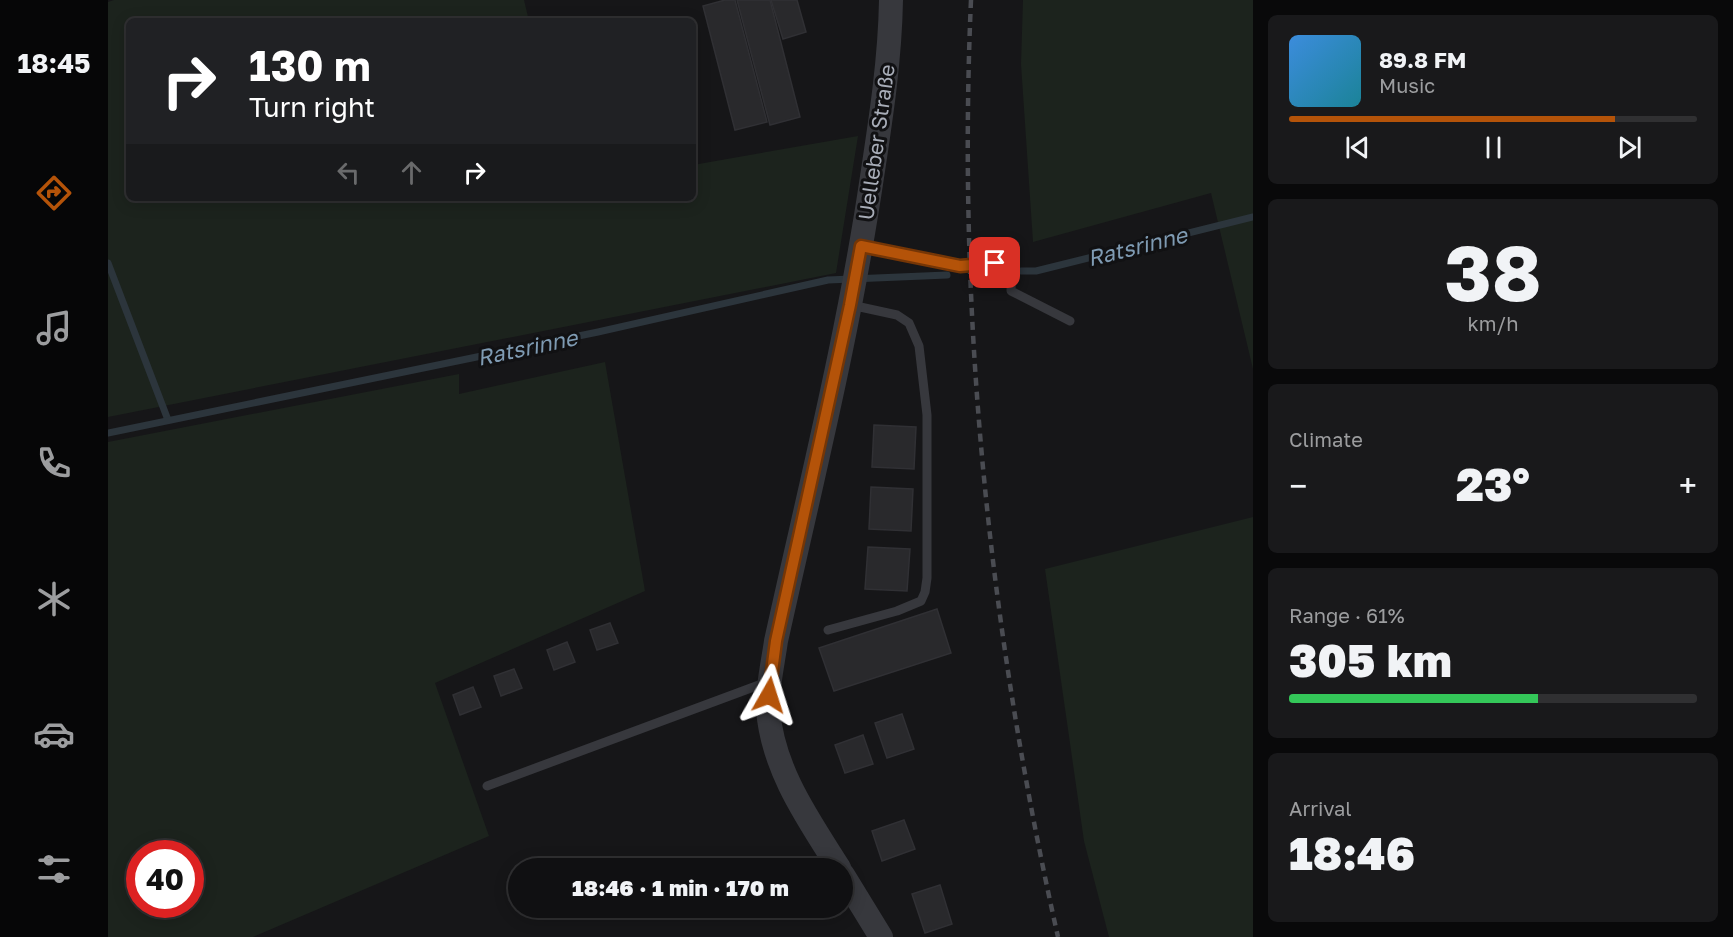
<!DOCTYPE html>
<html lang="en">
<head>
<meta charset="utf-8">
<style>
  body { margin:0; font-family:"Golos Text",sans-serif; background:#19191b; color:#f1f3f6; height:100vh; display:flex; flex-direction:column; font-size:22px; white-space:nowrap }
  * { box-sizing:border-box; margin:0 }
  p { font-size:20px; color:#9c9d9f }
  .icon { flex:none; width:33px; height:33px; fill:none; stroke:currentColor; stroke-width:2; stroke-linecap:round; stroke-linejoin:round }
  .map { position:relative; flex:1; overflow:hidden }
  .details { display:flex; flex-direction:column; gap:15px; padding:15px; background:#09090a; width:480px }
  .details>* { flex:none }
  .top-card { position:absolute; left:18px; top:18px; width:570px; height:183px; border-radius:9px; box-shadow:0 3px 15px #0003,0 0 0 2px #303032; background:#202124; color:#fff; overflow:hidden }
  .speed { position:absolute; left:18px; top:840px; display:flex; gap:12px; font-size:30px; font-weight:700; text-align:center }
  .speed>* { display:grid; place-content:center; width:78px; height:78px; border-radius:50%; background:#101012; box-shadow:0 3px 15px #0003,0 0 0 2px #303032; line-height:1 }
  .speed .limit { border:9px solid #d22; background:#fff; color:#111 }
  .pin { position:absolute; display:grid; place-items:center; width:51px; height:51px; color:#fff; margin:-26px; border-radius:12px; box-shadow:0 3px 9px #0006 }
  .me { position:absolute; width:66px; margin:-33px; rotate:6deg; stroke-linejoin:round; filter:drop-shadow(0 0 4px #0008) }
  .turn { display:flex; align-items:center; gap:21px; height:126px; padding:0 24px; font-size:27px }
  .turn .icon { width:78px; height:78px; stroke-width:2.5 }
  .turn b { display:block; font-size:42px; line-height:51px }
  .lanes { display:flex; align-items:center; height:57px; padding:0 24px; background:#0003; justify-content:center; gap:30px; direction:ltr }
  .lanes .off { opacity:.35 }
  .big { font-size:45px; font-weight:800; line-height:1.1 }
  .details .card { flex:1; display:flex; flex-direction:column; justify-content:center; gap:9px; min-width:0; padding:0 21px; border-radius:9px; background:#19191b }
  .details .dial { align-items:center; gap:0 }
  .dial b { font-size:78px; line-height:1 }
  .song { display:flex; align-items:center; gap:18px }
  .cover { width:72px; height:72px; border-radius:9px; background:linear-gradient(135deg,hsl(210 70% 55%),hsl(190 70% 35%)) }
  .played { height:6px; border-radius:3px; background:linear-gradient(90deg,#b45309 80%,#303032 80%) }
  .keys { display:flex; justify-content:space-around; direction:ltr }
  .heat { display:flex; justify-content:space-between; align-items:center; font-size:33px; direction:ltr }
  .charge { height:9px; border-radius:4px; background:linear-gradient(90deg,#34c759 61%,#303032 0) }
  .trip { position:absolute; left:400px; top:858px; width:345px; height:60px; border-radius:30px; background:#101012; box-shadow:0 3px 15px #0003,0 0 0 2px #303032; font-weight:800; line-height:60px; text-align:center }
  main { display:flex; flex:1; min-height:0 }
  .dock { display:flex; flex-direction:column; width:108px; justify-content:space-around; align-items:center; background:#060607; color:#9c9d9f }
  .dock .icon { width:42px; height:42px }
  .dock .selected { color:#b45309 }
  .dock b { font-size:27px; color:#f1f3f6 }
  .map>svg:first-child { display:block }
  .green { fill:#1c231d; fill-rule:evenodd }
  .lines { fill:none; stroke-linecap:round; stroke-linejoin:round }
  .stream { stroke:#2c353c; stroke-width:7 }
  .building { fill:#29292c; stroke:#303034; stroke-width:1.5 }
  .service { stroke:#37383d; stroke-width:9 }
  .tertiary { stroke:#37383d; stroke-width:24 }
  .rail { stroke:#4a4c52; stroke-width:4.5; stroke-dasharray:8 6; stroke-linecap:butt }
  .route-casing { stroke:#753606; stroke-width:15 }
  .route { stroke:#b45309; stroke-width:10 }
  .labels { text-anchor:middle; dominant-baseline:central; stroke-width:6; stroke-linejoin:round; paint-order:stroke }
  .street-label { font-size:21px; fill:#a8adb8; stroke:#111113 }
  .water-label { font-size:22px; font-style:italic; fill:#7f9bb3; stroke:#111113 }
</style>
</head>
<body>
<main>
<nav class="dock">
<b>18:45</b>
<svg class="icon selected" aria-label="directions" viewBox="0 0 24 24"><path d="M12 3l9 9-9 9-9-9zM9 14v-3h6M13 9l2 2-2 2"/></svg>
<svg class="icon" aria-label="music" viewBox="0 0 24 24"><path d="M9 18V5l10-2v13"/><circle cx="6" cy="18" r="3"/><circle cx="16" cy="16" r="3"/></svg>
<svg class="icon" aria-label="phone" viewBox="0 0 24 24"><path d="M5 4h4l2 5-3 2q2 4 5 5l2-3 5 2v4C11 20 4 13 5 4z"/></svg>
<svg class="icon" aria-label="climate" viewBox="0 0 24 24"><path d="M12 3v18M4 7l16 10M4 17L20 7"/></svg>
<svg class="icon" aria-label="car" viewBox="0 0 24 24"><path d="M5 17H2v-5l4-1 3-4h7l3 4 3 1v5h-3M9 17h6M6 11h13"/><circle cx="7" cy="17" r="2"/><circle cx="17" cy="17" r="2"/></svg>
<svg class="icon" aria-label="filters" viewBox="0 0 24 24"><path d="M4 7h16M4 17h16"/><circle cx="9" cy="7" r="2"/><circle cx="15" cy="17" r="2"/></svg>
</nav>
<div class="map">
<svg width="1145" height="937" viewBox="0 0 1145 937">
  <rect width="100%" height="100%" fill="#161618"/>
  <g class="green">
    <polygon points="6,0 416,0 421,21 21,21 21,198 585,198 585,165 750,136 728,273 0,417 0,2"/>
    <polygon points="915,0 1145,0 1145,369 1103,193 925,242 913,64"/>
    <path d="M497 362 537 591 327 683 381 836 145 937H0V442L351 374V394ZM32 854H82V904H32Z"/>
    <polygon points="1145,517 1145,937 1001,937 976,841 937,569"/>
  </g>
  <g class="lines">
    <g class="stream">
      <polyline points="0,263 60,420"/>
      <polyline points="913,271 928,271 1145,217"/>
      <polyline points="0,433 490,332 720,280 839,275"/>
    </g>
  </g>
  <g class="building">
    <polygon points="617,0 627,0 659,122 627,130 595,6"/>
    <polygon points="629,0 662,0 692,117 662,125"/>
    <polygon points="663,0 689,0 698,32 675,39"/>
    <polygon points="766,425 808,427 806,469 764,467"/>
    <polygon points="763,487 805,489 803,531 761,529"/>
    <polygon points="760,547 802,549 799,591 757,589"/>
    <polygon points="829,609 843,653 726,691 711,648"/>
    <polygon points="502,623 510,643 489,650 482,630"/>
    <polygon points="459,642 467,662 446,670 439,650"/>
    <polygon points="406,669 414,688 393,696 386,676"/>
    <polygon points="365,687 373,707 352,715 345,695"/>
    <polygon points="794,714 806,749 779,758 767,723"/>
    <polygon points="755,735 765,764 737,773 727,745"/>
    <polygon points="796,820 807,849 774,861 764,831"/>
    <polygon points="832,885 844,924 817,933 804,894"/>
  </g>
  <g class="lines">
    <g class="service">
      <polyline points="754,246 852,266 904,261 903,291 962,321"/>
      <polyline points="720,630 789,611 813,601 817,592 819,578 819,415 811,346 801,323 789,315 743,305"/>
      <polyline points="379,786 659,682"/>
    </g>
    <g class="tertiary">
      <path d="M731 868C700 819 665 770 660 710 659 687 665 663 668 641 702 487 741 333 764 177 773 118 782 59 783 0"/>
      <polyline points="735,875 773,937"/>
    </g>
    <path class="rail" d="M863 0C849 315 881 630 950 937"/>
  </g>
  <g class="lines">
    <defs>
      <polyline id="route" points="661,695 668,641 742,305 753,246 852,266 887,263"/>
    </defs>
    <use href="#route" class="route-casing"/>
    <use href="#route" class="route"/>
  </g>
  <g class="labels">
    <g class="street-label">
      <text transform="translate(768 142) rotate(-82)">Uelleber Straße</text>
    </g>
    <g class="water-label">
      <text transform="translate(1029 246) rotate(-14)">Ratsrinne</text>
      <text transform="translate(419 347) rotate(-12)">Ratsrinne</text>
    </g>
  </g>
</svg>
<div class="speed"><div class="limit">40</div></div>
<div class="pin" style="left:887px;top:263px;background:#d93025"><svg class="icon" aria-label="arrive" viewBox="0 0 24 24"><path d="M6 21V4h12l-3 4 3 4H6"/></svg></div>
<svg class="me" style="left:661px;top:695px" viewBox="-20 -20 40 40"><path d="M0-17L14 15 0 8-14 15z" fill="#b45309" stroke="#fff" stroke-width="4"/></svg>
<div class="trip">18:46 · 1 min · 170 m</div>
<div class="top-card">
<div class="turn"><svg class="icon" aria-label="right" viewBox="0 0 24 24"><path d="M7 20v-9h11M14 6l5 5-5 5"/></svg><div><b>130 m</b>Turn right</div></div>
<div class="lanes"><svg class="icon off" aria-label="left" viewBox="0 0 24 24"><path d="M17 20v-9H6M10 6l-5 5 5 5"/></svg><svg class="icon off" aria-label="ahead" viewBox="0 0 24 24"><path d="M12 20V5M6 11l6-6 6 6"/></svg><svg class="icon" aria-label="right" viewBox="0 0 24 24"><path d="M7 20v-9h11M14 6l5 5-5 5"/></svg></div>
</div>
</div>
<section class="details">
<div class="card">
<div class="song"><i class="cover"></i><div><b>89.8 FM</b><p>Music</p></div></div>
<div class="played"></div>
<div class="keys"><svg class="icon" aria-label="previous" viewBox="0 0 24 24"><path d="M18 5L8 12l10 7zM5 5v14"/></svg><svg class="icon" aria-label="pause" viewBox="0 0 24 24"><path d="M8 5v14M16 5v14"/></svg><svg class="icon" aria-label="next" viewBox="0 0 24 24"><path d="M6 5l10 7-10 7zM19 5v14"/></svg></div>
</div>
<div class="card dial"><b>38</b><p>km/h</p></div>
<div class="card"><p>Climate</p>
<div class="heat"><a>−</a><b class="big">23°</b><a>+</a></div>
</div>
<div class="card"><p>Range · 61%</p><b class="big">305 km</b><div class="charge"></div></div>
<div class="card"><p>Arrival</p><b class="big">18:46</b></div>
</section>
</main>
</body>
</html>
